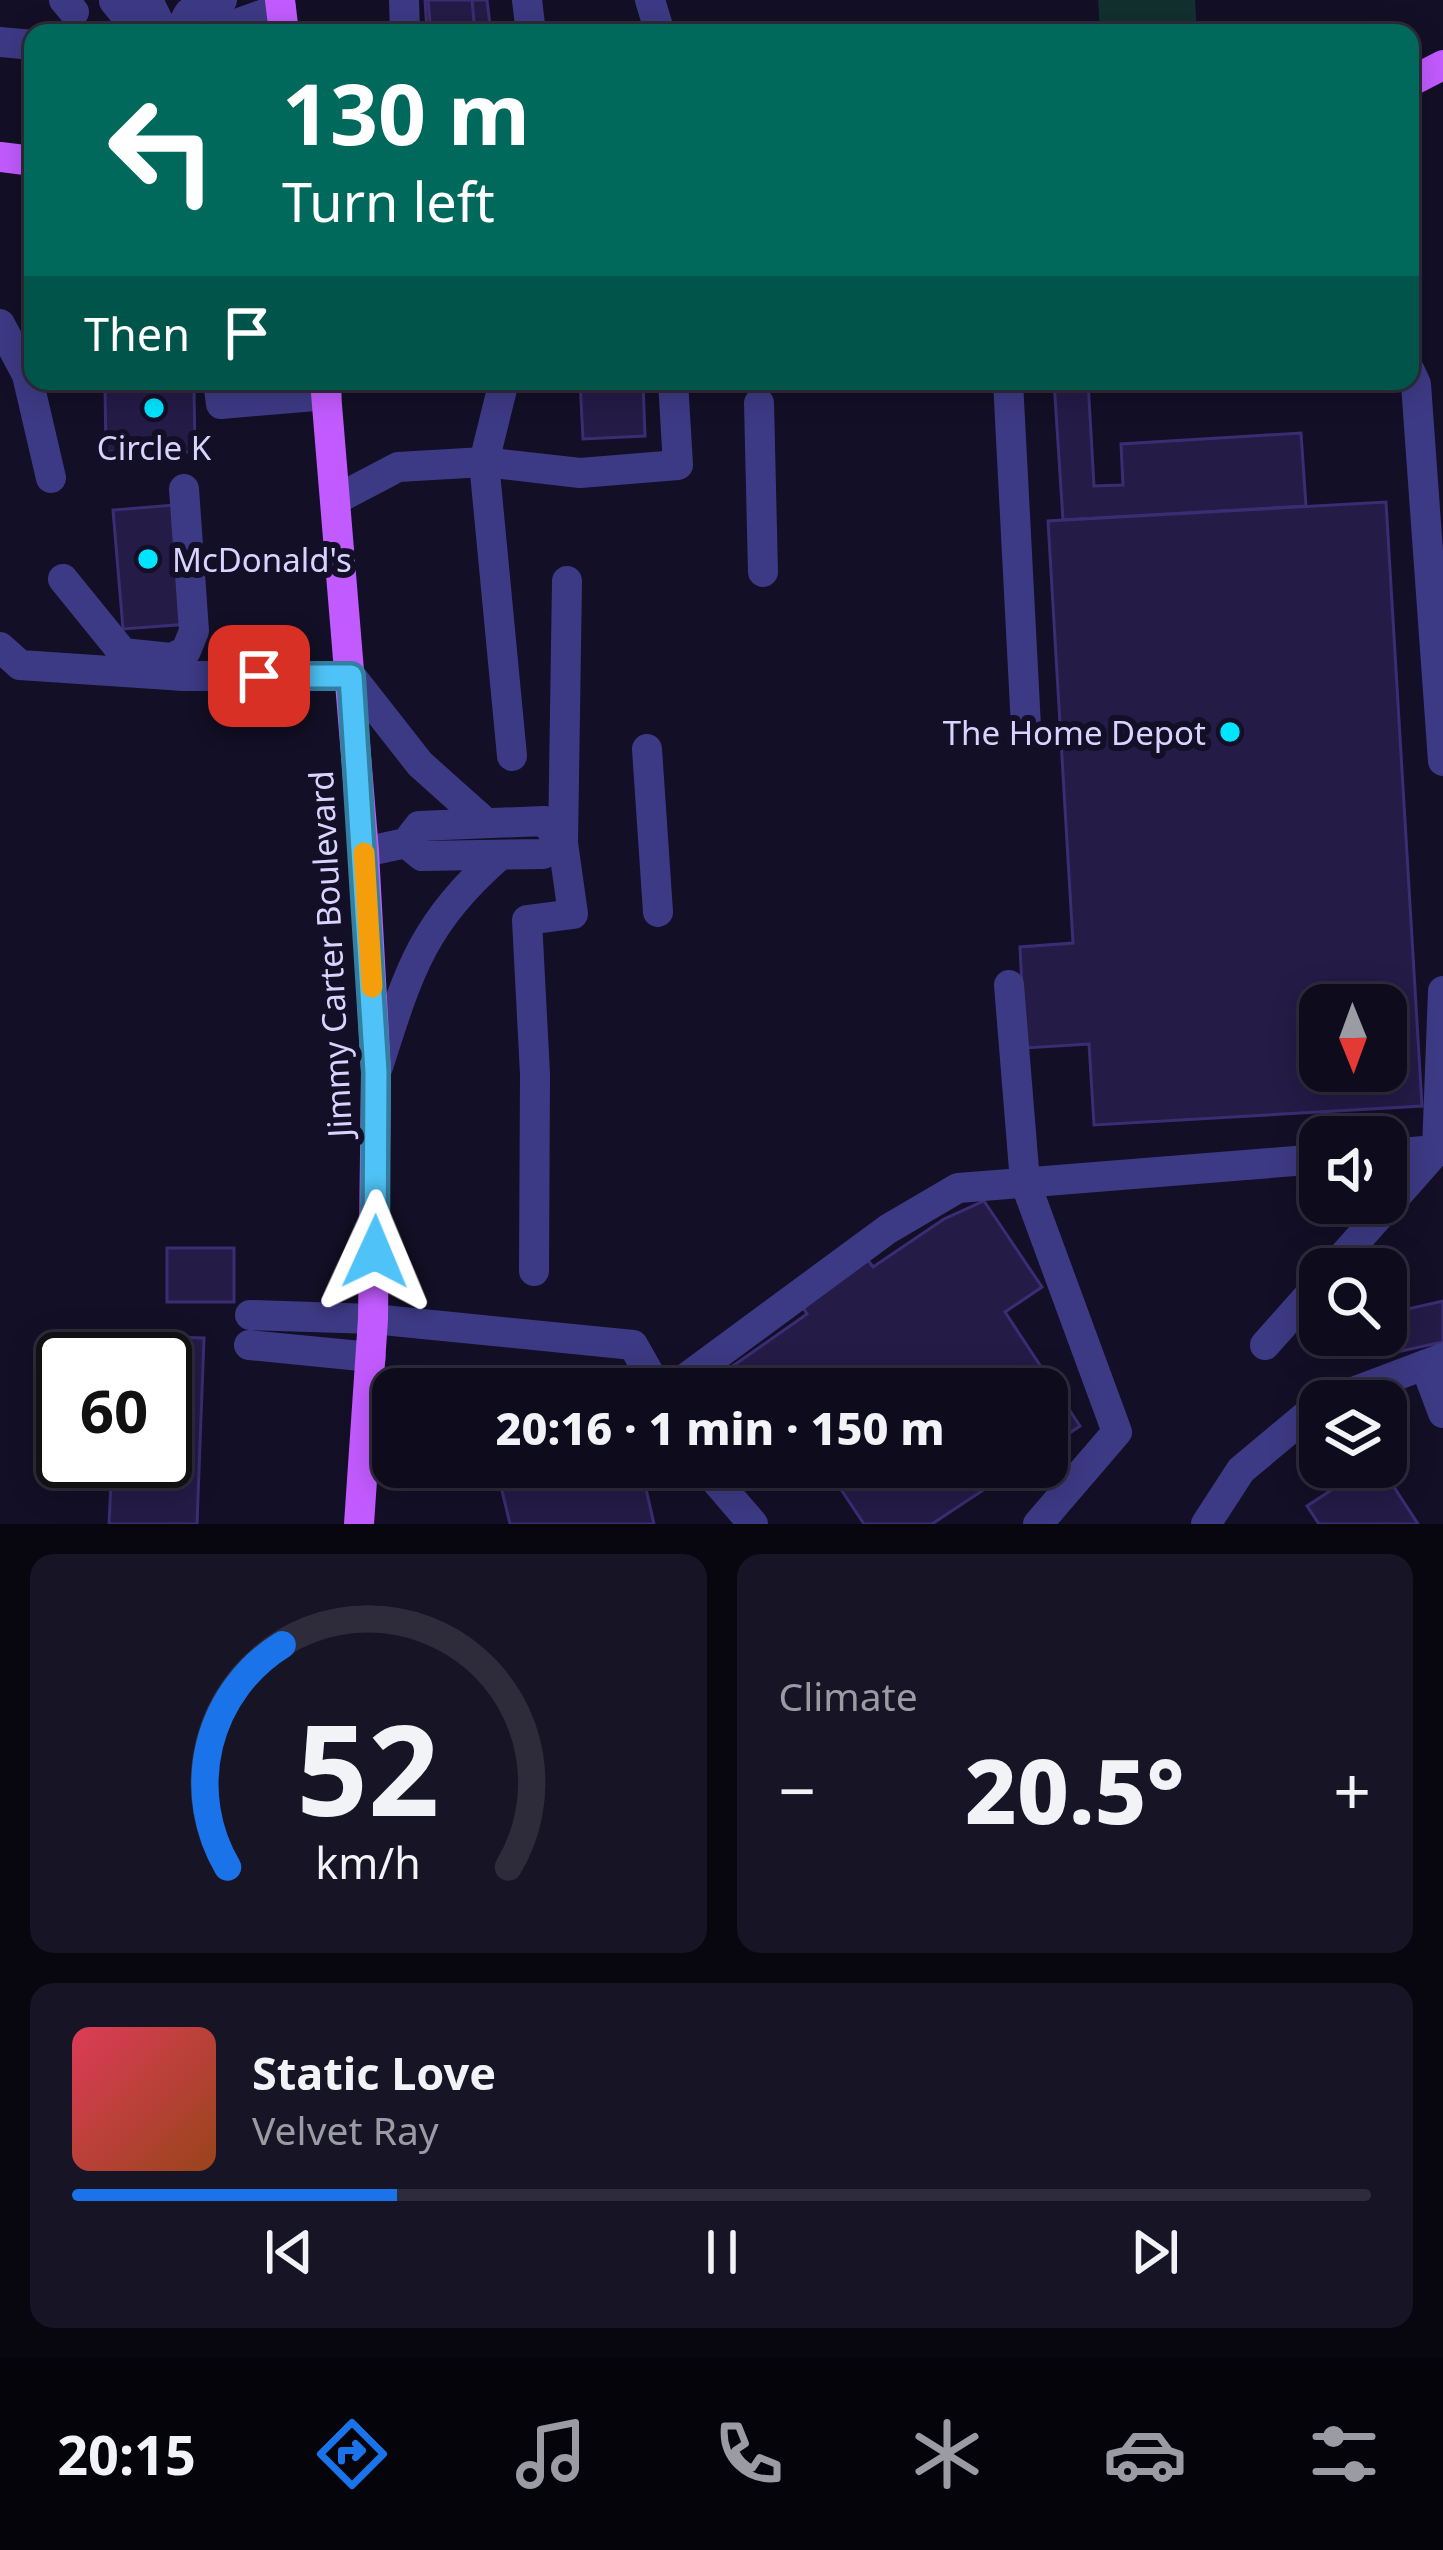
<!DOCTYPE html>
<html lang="en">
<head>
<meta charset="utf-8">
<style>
  body { margin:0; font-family:"Noto Sans",sans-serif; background:#171425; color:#f1f3f6; height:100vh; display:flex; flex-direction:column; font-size:45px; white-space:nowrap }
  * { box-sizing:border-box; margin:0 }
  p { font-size:39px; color:#9b9ba3 }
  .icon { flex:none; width:66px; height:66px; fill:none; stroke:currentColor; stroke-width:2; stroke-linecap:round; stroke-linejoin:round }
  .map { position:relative; height:1524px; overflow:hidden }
  .drawer { display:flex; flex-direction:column; gap:30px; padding:30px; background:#08060f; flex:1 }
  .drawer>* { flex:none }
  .guide { position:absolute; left:24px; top:24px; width:1395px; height:366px; border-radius:24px; box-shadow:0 6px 30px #0003,0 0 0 3px #2e2b3b; background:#00695c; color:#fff; overflow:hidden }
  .needle { width:78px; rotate:179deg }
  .tools { position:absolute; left:1299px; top:984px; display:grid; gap:24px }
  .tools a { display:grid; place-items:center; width:108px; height:108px; border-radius:24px; background:#0e0b1c; box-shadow:0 6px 30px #0003,0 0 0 3px #2e2b3b; font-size:60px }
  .speed { position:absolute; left:36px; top:1332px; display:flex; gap:24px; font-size:60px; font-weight:700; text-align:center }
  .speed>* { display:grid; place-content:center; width:156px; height:156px; border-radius:50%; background:#0e0b1c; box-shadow:0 6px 30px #0003,0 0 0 3px #2e2b3b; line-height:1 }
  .speed .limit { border:6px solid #111; border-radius:18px; background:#fff; color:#111 }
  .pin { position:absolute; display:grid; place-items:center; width:102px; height:102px; color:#fff; margin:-51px; border-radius:24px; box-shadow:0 6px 18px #0006 }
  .me { position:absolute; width:132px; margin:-66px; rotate:1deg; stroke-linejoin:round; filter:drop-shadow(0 0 9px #0008) }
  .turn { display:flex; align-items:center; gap:42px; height:252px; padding:0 60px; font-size:54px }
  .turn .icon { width:156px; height:156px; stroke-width:2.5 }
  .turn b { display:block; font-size:84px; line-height:102px }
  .then { display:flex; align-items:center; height:114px; padding:0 60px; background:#0003; gap:24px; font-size:45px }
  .big { font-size:90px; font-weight:800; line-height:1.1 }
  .drawer .widget { flex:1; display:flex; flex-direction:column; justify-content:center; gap:18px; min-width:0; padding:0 42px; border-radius:24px; background:#171425 }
  .drawer .dial { align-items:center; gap:0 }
  .dial svg { height:312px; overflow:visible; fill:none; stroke:#2e2b3b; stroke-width:7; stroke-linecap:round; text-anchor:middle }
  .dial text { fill:#f1f3f6; stroke:none }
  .song { display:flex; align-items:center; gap:36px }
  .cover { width:144px; height:144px; border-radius:18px; background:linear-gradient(135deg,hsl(350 70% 55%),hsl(20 70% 35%)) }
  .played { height:12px; border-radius:6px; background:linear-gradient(90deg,#1a73e8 25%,#2e2b3b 25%) }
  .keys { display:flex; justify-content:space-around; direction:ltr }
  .heat { display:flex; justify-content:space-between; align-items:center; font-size:66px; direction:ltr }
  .drawer .tiles { flex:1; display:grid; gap:30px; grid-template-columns:1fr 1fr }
  .widget:last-child { grid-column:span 2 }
  .trip { position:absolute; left:372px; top:1368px; width:696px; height:120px; border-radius:24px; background:#0e0b1c; box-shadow:0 6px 30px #0003,0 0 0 3px #2e2b3b; font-weight:800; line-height:120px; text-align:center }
  .dock { display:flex; height:192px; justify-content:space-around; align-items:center; background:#06040b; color:#9b9ba3 }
  .dock .icon { width:84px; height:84px }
  .dock .current { color:#1a73e8 }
  .dock b { font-size:54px; color:#f1f3f6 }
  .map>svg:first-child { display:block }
  .green { fill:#12302f }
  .building { fill:#241b47; stroke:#3b2d73; stroke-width:3; fill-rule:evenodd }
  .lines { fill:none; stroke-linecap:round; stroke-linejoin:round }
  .minor { stroke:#3d3a85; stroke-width:30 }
  .major { stroke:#c25bff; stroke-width:30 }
  .route-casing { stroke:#337fa1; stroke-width:30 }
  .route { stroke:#4fc3f7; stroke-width:21 }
  .slow { stroke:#f59e0b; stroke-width:21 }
  .poi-dot { fill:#00e5ff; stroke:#130f26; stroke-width:4.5 }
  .labels { text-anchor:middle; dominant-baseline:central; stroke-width:12; stroke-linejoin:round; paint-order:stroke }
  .poi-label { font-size:33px; fill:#d9d4ff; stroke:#130f26 }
  .street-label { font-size:33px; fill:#d9d4ff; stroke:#130f26 }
</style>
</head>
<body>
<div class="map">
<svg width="1443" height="1524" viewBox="0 0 1443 1524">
  <rect width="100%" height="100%" fill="#130f26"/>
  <polygon class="green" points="1098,0 1195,0 1197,33 1100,33"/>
  <g class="building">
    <polygon points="425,0 487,0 490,25 427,31"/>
    <polygon points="428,0 472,0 475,33 431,33"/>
    <polygon points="580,381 643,381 645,436 583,439"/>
    <polygon points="1054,381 1088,381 1094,486 1123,485 1121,444 1301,433 1306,506 1063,520"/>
    <polygon points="163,386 194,388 195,452 106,452 105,388"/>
    <path d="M1386 502 1422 1106 1094 1125 1089 1044 1025 1048 1020 947 1073 943 1048 521ZM1320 1005H1386V1071H1320Z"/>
    <polygon points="174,505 189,624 123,629 113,510"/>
    <polygon points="984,1201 1042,1287 1005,1312 1080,1426 1047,1448 1047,1389 700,1389 807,1314 798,1300 865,1256 873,1267 944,1219"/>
    <rect x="167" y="1248" width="67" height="54"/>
    <polygon points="1443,1301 1443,1342 1383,1355 1379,1335 1386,1335 1386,1314"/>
    <polygon points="168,1337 204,1338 197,1524 109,1524 112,1461 165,1461"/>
    <polygon points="529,1467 641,1467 654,1524 510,1524 498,1474"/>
    <polygon points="826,1467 1018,1467 932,1524 864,1524"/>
    <polygon points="1367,1467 1381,1467 1418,1524 1319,1524 1307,1506"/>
  </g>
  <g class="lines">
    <g class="minor">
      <polyline points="64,0 74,12"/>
      <polyline points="148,0 164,33"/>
      <polyline points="404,0 405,33"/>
      <polyline points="527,0 531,33"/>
      <polyline points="650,0 660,33"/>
      <polyline points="114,1 140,33"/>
      <polyline points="179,31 189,13 222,0"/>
      <polyline points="211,33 281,8"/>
      <polyline points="0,42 33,45"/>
      <polyline points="0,324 27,375 51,478"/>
      <polyline points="1410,371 1416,384 1443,761"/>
      <polyline points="218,381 221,404 327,395"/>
      <polyline points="504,381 484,462 512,756"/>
      <polyline points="1008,381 1026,727"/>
      <polyline points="759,403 763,572"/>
      <polyline points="337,499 398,467 484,462 580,473 678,465 673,381"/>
      <polyline points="63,579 123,653 171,658 186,651 194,631 184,489"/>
      <polyline points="0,647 20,665 184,676 351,676 420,764 486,823"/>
      <polyline points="647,749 658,912"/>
      <polyline points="364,852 406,843 419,826 544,821 563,843 543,854 422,856 406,843"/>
      <polyline points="1009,985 1025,1182 1117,1432 1038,1524"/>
      <path d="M378 1067C409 970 422 924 500 855"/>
      <polyline points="1386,1154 1437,1150"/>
      <polyline points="1332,1269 1437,1150 1443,991"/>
      <polyline points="534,1271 535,1074 527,920 573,914 563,843 567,581"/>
      <polyline points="250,1315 373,1319 633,1345 658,1389"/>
      <polyline points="249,1345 371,1357"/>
      <polyline points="1265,1345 1320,1283"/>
      <polyline points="1425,1365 1443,1413"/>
      <polyline points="671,1389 888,1229 958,1188 1320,1159"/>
      <polyline points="1329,1401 1443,1358"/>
      <polyline points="704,1467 753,1524"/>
      <polyline points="1206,1524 1241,1470 1320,1404"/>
    </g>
    <g class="major">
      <polyline points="280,0 284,33"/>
      <polyline points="1410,82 1443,65"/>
      <polyline points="0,157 33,161"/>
      <polyline points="325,381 364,852 376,1072 373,1319 359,1524"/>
    </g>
  </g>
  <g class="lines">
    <defs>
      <polyline id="route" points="259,676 351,676 376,1072 375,1252"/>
    </defs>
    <use href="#route" class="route-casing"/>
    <use href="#route" class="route"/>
    <polyline class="slow" points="364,853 372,987"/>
  </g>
  <g class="poi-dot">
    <circle cx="154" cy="408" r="12"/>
    <circle cx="148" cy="559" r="12"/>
    <circle cx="1230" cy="732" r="12"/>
  </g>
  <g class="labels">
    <g class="poi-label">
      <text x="154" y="447">Circle K</text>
      <text x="172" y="559" text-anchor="start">McDonald's</text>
      <text x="1206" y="732" text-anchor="end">The Home Depot</text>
    </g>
    <g class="street-label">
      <text transform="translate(330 954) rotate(-93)">Jimmy Carter Boulevard</text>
    </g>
  </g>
</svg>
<div class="tools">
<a><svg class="needle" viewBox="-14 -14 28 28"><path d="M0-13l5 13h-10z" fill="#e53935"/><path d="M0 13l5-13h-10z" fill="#9b9ba3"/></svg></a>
<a><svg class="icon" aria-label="sound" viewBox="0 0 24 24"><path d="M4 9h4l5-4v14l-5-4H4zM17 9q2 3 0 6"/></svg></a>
<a><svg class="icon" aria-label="search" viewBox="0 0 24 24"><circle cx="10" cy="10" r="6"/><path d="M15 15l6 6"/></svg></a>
<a><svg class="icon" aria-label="layers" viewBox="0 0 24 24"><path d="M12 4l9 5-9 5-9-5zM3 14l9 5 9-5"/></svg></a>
</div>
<div class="speed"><div class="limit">60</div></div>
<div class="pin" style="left:259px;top:676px;background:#d93025"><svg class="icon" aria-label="arrive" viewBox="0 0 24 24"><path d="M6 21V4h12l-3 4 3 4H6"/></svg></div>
<svg class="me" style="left:375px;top:1252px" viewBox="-20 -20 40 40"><path d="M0-17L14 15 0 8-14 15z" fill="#4fc3f7" stroke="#fff" stroke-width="4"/></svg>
<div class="trip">20:16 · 1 min · 150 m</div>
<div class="guide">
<div class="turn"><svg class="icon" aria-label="left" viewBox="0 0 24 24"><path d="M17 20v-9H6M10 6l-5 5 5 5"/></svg><div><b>130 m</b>Turn left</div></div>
<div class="then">Then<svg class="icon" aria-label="arrive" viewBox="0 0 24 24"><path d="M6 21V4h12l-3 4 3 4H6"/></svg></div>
</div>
</div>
<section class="drawer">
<div class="tiles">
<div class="widget dial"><svg viewBox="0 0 100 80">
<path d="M14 69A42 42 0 1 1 86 69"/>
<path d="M14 69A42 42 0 0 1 28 12" stroke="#1a73e8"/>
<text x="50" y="56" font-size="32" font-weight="700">52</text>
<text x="50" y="72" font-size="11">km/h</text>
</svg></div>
<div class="widget"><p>Climate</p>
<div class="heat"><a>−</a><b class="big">20.5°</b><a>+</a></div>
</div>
<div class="widget">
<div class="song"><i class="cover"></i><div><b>Static Love</b><p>Velvet Ray</p></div></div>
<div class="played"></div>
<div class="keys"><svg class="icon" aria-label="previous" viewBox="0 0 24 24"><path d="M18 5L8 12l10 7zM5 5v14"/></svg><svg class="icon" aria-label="pause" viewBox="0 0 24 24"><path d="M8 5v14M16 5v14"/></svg><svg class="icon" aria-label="next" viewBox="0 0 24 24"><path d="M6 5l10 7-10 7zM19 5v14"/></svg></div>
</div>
</div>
</section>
<nav class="dock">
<b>20:15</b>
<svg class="icon current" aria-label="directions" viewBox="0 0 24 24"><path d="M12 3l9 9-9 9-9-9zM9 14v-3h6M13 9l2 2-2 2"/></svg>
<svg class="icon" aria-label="music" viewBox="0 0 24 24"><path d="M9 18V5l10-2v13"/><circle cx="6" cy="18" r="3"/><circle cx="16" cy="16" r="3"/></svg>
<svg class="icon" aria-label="phone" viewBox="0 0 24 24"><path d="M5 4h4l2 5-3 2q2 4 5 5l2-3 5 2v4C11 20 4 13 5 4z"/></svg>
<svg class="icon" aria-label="climate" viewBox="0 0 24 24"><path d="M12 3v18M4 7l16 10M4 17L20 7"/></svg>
<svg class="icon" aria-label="car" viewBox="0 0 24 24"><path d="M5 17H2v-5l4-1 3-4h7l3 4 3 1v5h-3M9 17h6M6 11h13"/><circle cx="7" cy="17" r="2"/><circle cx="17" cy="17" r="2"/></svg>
<svg class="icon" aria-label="filters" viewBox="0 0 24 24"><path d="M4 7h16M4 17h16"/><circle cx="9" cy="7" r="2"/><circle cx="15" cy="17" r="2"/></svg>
</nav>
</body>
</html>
